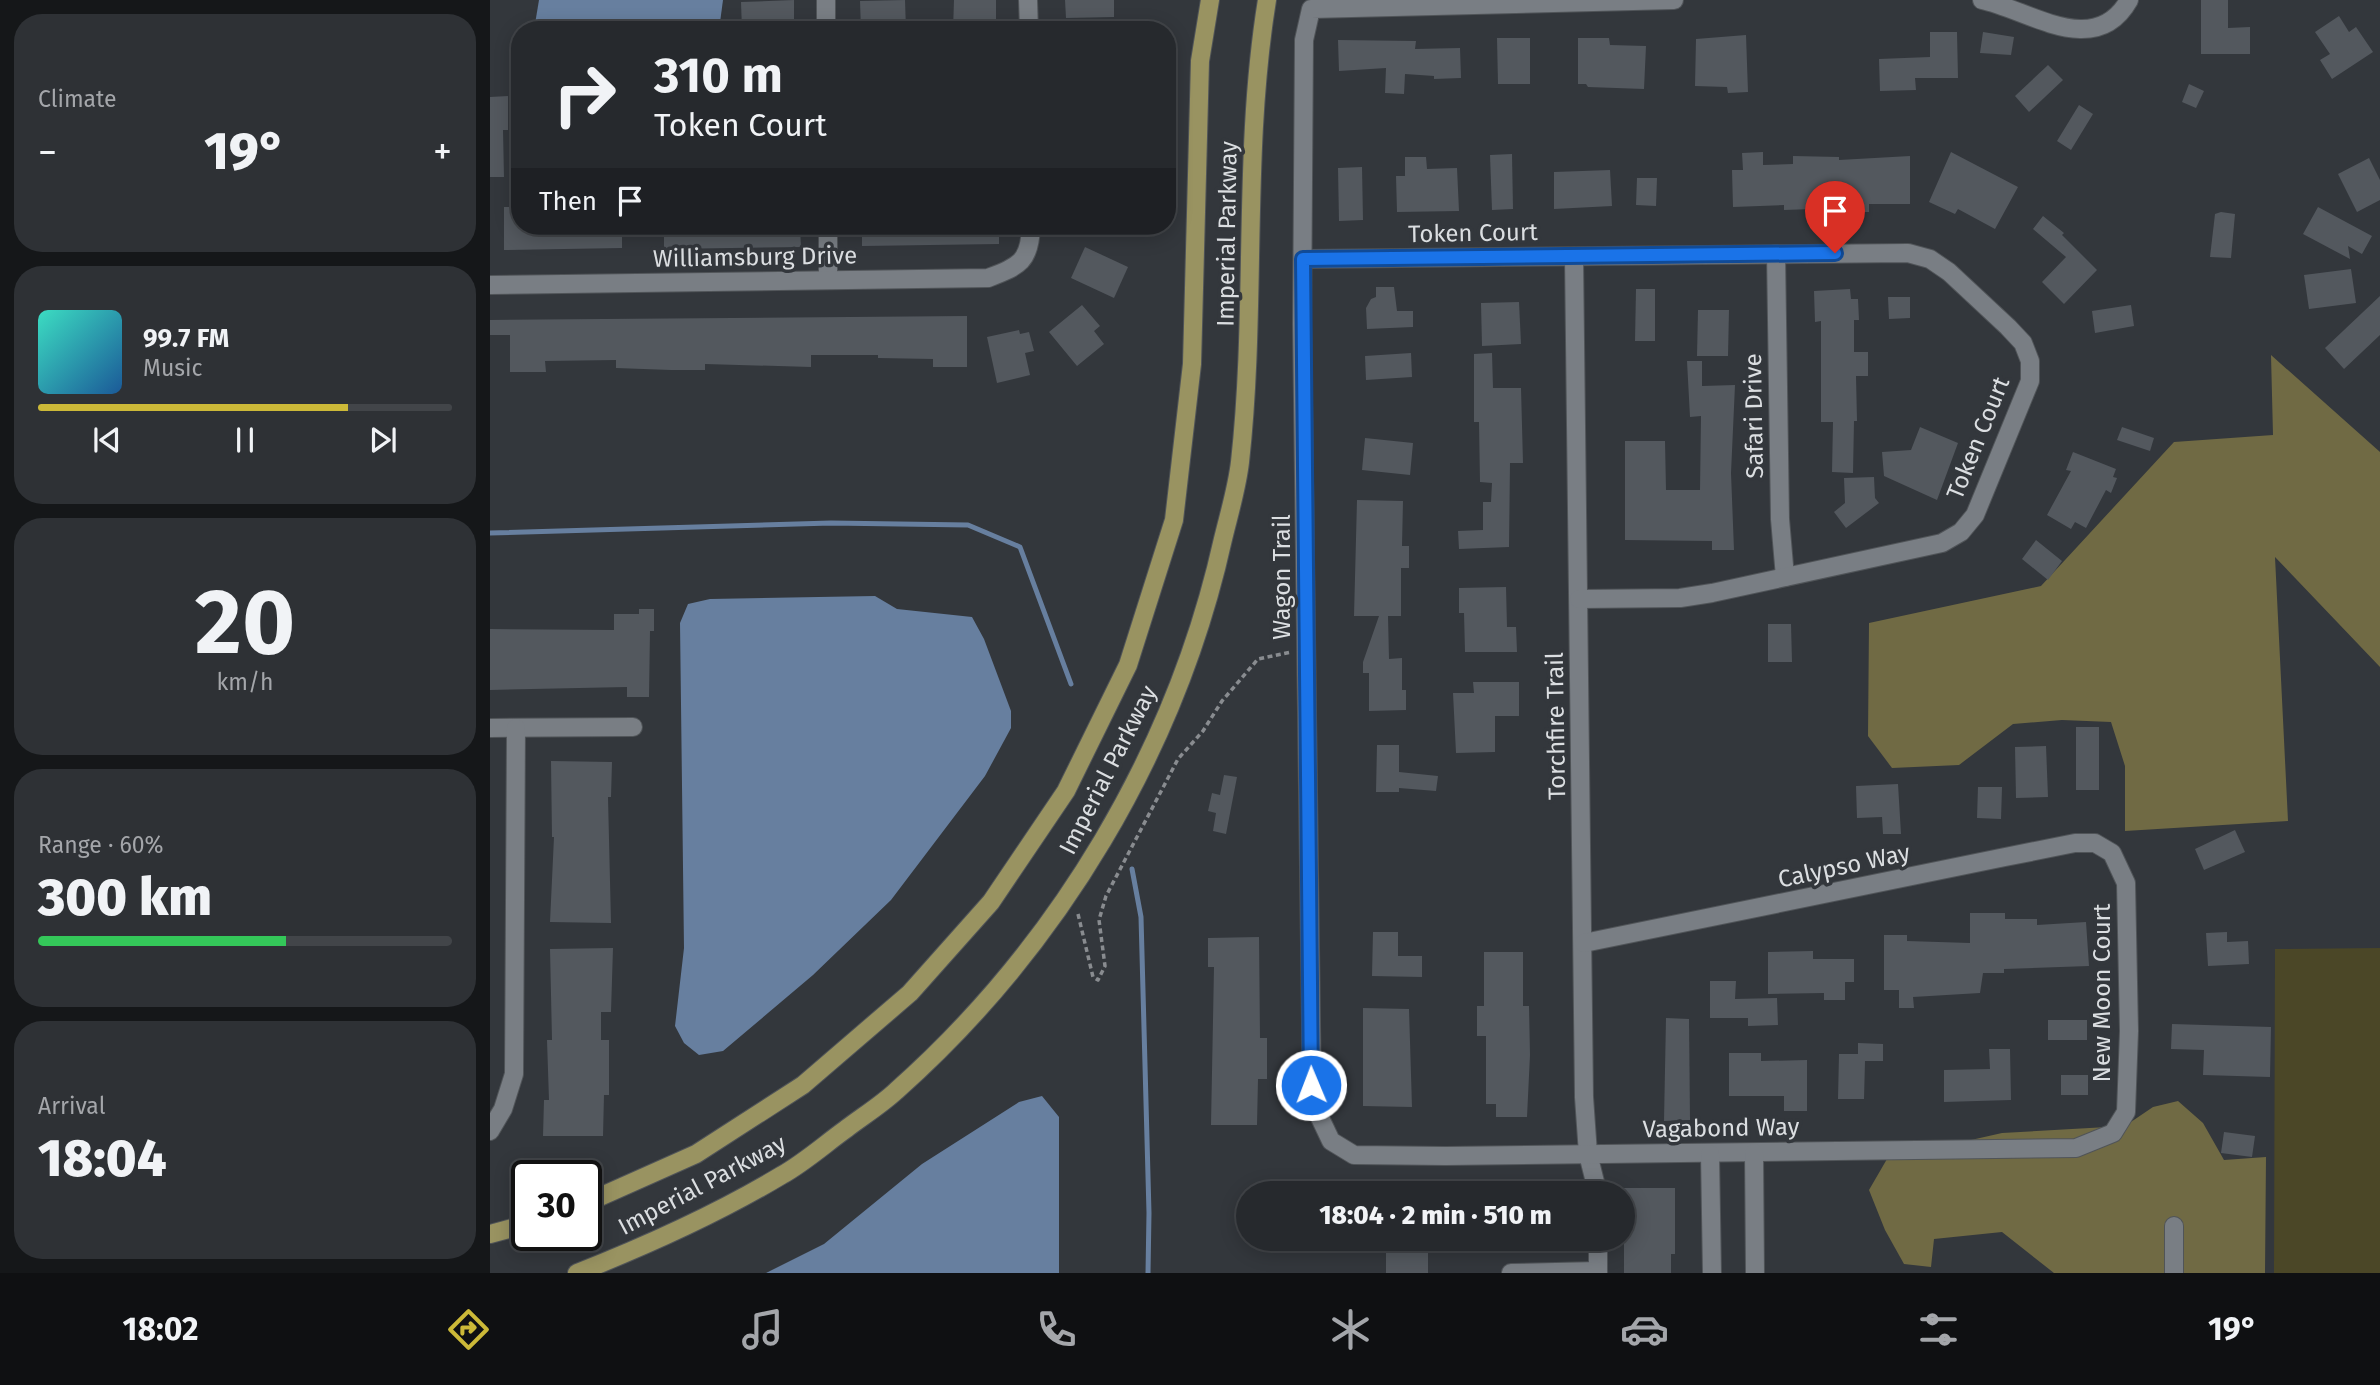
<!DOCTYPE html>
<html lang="en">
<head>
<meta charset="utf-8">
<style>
  body { margin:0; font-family:"Fira Sans",sans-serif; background:#2e3135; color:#f1f3f6; height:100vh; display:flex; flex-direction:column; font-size:26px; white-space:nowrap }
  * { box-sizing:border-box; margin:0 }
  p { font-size:23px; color:#a4a6aa }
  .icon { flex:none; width:38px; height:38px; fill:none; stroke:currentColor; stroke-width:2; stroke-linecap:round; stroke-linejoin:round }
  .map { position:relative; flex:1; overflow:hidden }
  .drawer { display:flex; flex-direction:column; gap:14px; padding:14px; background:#151719; width:490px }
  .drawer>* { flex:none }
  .banner { position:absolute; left:21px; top:21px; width:665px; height:214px; border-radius:28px; box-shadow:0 4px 18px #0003,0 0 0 2px #424549; background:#26292d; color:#f1f3f6; overflow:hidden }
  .speed { position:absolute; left:21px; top:1160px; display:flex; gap:14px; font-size:35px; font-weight:700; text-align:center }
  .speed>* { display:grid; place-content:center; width:91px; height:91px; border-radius:50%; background:#26292d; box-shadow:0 4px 18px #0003,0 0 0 2px #424549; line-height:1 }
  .speed .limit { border:4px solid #111; border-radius:10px; background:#fff; color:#111 }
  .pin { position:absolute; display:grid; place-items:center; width:60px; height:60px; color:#fff; margin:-72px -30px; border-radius:50% 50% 50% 0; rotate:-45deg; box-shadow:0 0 7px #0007 }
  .pin .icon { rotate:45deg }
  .me { position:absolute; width:77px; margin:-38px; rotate:359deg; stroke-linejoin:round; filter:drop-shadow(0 0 5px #0008) }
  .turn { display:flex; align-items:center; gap:24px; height:147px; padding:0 28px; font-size:32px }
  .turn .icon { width:91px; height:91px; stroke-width:2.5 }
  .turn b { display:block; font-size:49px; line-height:60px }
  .then { display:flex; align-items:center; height:66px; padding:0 28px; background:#0003; gap:14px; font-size:26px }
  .big { font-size:52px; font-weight:800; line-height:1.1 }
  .drawer .widget { flex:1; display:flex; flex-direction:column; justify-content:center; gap:10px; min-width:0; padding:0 24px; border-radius:28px; background:#2e3135 }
  .drawer .dial { align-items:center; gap:0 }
  .dial b { font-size:91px; line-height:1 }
  .song { display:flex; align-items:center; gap:21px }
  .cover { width:84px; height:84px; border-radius:10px; background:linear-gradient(135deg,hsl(170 70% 55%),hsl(210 70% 35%)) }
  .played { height:7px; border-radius:4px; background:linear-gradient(90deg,#ccb938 75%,#424549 75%) }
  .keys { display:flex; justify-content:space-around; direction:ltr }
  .heat { display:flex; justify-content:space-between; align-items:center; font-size:38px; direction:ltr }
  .charge { height:10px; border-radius:5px; background:linear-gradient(90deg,#34c759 60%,#424549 0) }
  .trip { position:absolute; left:746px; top:1181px; width:399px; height:70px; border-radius:35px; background:#26292d; box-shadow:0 4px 18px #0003,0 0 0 2px #424549; font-weight:800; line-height:70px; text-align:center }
  .menu { display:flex; height:112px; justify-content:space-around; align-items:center; background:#0f1012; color:#a4a6aa }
  .menu .icon { width:49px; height:49px }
  .menu .current { color:#ccb938 }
  .menu b { font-size:32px; color:#f1f3f6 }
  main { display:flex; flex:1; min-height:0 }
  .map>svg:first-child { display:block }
  .green { fill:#4b4727 }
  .forest { fill:#706a44 }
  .water { fill:#677f9f }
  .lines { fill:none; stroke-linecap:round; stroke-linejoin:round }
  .stream { stroke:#677f9f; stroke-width:5 }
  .building { fill:#53585e }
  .minor-casing { stroke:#505458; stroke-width:20 }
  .major-casing { stroke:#505458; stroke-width:20 }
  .path { stroke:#898c90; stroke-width:3.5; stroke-dasharray:5 3.5; stroke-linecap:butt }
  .minor { stroke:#797e84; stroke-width:18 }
  .major { stroke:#999361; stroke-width:18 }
  .route-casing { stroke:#114b97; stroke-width:18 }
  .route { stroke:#1a73e8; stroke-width:12 }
  .labels { text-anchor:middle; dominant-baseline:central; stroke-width:7; stroke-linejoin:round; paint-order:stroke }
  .street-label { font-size:24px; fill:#dbdee1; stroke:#33373c }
</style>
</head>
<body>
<main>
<section class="drawer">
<div class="widget"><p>Climate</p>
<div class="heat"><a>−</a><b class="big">19°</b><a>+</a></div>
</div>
<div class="widget">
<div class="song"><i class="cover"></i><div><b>99.7 FM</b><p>Music</p></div></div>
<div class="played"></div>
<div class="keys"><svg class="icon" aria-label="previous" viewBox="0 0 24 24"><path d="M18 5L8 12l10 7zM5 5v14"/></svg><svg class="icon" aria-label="pause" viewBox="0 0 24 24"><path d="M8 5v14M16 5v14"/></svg><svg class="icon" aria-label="next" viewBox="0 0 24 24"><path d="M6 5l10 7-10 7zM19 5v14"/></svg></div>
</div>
<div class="widget dial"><b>20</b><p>km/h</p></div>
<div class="widget"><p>Range · 60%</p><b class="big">300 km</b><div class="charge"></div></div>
<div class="widget"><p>Arrival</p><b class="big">18:04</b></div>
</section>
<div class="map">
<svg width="1890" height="1273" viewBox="0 0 1890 1273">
  <rect width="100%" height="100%" fill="#33373c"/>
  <polygon class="green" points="1890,948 1890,1273 1784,1273 1785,949"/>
  <g class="forest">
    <polygon points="1781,355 1890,452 1890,667 1785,557 1798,821 1635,831 1635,766 1621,722 1572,720 1523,724 1469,765 1402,768 1378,736 1379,623 1551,586 1684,442 1783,435"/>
    <polygon points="1688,1101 1713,1123 1734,1160 1776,1157 1775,1273 1564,1273 1512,1232 1444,1239 1441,1267 1414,1264 1395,1230 1379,1190 1397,1159 1512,1133 1635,1126 1663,1107"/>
  </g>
  <g class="water">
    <polygon points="49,0 233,0 229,30 44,30"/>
    <polygon points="385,596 407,609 482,617 494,639 521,711 521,728 495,776 401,900 323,975 233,1051 209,1055 194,1043 185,1026 194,948 190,623 198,604 220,599"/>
    <polygon points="552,1096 569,1117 569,1273 276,1273 334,1244 432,1164 529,1102"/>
  </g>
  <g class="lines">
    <g class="stream">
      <polyline points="0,533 341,523 478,525 530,547 581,684"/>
      <polyline points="642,869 651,917 659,1213 658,1273"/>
    </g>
  </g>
  <g class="building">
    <polygon points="304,0 304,30 252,30 251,2"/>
    <polygon points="415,0 416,30 371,30 370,1"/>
    <polygon points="464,0 506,0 506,30 463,30"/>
    <polygon points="575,0 624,0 624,17 576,18"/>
    <polygon points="1711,0 1738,0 1738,28 1760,27 1760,54 1711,54"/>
    <polygon points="1849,16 1859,32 1866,27 1883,52 1842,79 1830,60 1840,54 1825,32"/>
    <polygon points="1440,32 1467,32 1468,78 1425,78 1426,90 1390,91 1389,59 1440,57"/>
    <polygon points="1493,32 1524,37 1521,55 1490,53"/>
    <polygon points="1256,35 1258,92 1238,93 1237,87 1205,86 1206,39"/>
    <polygon points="1007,38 1040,38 1040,84 1008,84"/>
    <polygon points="1088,38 1119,38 1120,45 1156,46 1154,89 1098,87 1096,84 1088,84"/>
    <polygon points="848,40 926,41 925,49 970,48 971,78 944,79 944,76 915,74 914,94 895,93 896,68 849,71"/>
    <polygon points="1558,65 1573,80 1539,112 1525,96"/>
    <polygon points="1699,84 1714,91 1706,108 1692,102"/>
    <polygon points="18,96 18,130 13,130 14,177 0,177 0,97"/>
    <polygon points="1589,105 1603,114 1581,150 1567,141"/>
    <polygon points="1273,152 1273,165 1303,164 1303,156 1349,157 1349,160 1420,156 1420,204 1379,204 1379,212 1349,212 1349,208 1294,210 1294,205 1243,207 1242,170 1253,170 1252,153"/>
    <polygon points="1461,152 1528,187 1505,229 1468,209 1465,214 1439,202"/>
    <polygon points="1022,154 1023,209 1002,210 1000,155"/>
    <polygon points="915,157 936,157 937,169 967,168 969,211 907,212 906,176 915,176"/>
    <polygon points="1879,158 1890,180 1890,200 1867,212 1848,174"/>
    <polygon points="872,167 873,220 849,221 848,168"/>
    <polygon points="1120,170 1122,206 1064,209 1064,172"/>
    <polygon points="1147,178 1167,178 1166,206 1146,205"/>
    <polygon points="14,207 30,207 30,226 132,226 132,248 14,250"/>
    <polygon points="1828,207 1882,236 1872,254 1858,246 1860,259 1813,234"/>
    <polygon points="1731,212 1745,214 1741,258 1720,257 1725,214"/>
    <polygon points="1553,216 1574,233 1572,235 1607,270 1574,304 1552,282 1576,257 1543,229"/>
    <polygon points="174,226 310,226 311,247 174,249"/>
    <polygon points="372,226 509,226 509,244 372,246"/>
    <polygon points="595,247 638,267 624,298 581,278"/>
    <polygon points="1861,269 1866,303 1819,309 1814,275"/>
    <polygon points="886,287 904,287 907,311 923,311 923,327 877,329 876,308 881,299 886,297"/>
    <polygon points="1146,289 1165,289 1165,341 1145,341"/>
    <polygon points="1360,289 1361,299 1368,299 1369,320 1364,320 1364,352 1378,352 1378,376 1366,376 1367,421 1364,421 1363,473 1342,472 1343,422 1331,422 1331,321 1325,322 1324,291"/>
    <polygon points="1890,296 1890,335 1854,369 1835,348"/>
    <polygon points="1398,297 1420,297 1420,318 1399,319"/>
    <polygon points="1029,302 1031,344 992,346 991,303"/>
    <polygon points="592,305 610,326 604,331 614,344 587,366 559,332"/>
    <polygon points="1641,305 1644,326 1605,333 1602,311"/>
    <polygon points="1208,310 1239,310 1238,356 1207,356"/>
    <polygon points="477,316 477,367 443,367 443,359 388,358 388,355 321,355 321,367 215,364 215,370 181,370 126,368 126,360 55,361 56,372 20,372 20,335 0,335 0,320"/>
    <polygon points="529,330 530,334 539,332 544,351 535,353 540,375 507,383 497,337"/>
    <polygon points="921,353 922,377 876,380 875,356"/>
    <polygon points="1002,353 1003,388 1031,388 1033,463 1020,463 1019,547 969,549 968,531 993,530 993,502 1001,502 1002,483 990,482 989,422 984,422 984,354"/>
    <polygon points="1197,361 1212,361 1212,386 1245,385 1241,473 1244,550 1222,550 1222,541 1135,540 1135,441 1175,441 1176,490 1210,490 1211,416 1200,417"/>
    <polygon points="1430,427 1468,443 1447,500 1394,476 1392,452 1421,450"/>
    <polygon points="1632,427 1664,438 1660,451 1627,440"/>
    <polygon points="875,438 923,443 920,475 872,470"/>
    <polygon points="1583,452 1626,469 1623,477 1627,478 1621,493 1616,490 1596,528 1585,522 1581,529 1557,515 1581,471 1576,470"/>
    <polygon points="1384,477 1385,498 1389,503 1356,528 1344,512 1355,503 1354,478"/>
    <polygon points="867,500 913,501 912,546 919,546 919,568 911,568 911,616 898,616 899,659 912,658 912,690 916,690 916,710 879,711 879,673 873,673 873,662 889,616 864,616"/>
    <polygon points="1546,540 1572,561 1558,580 1532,559"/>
    <polygon points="1016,587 1017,627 1026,627 1027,652 975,652 974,613 969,613 969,588"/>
    <polygon points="149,609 164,609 164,631 160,631 159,697 137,697 137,687 0,690 0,629 124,630 124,614 149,614"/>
    <polygon points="1278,624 1301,624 1302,662 1278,662"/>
    <polygon points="983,682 1029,682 1029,716 1005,716 1005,752 966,753 963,693 984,693"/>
    <rect x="1586" y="727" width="23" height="63"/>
    <polygon points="887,745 909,745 909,772 948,776 946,791 909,788 909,792 886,792"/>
    <polygon points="1556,746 1558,797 1526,798 1525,747"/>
    <polygon points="61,761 122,762 121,797 118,797 121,923 60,922 64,837 62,837"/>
    <polygon points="734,775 747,777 736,834 723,831 726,813 718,811 722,793 730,795"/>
    <polygon points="1408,784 1411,834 1393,834 1392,817 1367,818 1366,786"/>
    <polygon points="1488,787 1512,787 1511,819 1487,818"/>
    <polygon points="1745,830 1755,852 1714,870 1705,849"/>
    <polygon points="1480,913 1515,913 1515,919 1547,919 1547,925 1596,922 1599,966 1514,969 1514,973 1493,973 1490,993 1423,997 1424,1008 1409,1008 1409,990 1394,990 1394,935 1417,935 1417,941 1480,943"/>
    <polygon points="883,932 908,932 908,956 932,956 932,977 882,976"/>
    <polygon points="1737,932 1737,942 1758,941 1759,964 1718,966 1716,933"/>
    <polygon points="769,937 770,1038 777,1038 777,1079 768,1079 767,1125 721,1125 724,967 718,967 718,938"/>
    <polygon points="123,948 121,1012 111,1012 111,1040 119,1040 119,1095 114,1095 113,1136 53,1136 54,1100 59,1100 57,1040 62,1040 60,949"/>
    <polygon points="1323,951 1323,959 1364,959 1364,982 1355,982 1355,1000 1334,1000 1334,993 1278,994 1278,952"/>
    <polygon points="994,952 1033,952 1033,1006 1039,1006 1040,1055 1037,1117 1006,1117 1006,1104 996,1104 996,1036 987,1036 987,1006 994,1006"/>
    <polygon points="1220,981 1246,981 1245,999 1287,998 1288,1025 1258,1026 1258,1018 1220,1018"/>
    <polygon points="873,1008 919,1009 922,1107 873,1106"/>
    <polygon points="1176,1018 1199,1019 1200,1120 1174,1121"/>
    <rect x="1558" y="1020" width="39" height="20"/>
    <polygon points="1682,1024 1781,1027 1780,1077 1713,1075 1714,1050 1681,1049"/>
    <polygon points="1368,1043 1393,1044 1393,1061 1375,1061 1374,1099 1348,1099 1349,1054 1368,1054"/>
    <polygon points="1499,1049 1520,1049 1521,1100 1454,1102 1454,1070 1500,1069"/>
    <polygon points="1239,1053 1271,1053 1271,1061 1317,1060 1317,1111 1294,1111 1294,1096 1239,1096"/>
    <rect x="1571" y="1075" width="27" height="20"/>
    <polygon points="1734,1132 1765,1136 1762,1157 1731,1153"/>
    <polygon points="1134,1188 1185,1188 1185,1254 1181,1254 1181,1273 1134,1273"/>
    <rect x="896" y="1239" width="42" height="34"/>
  </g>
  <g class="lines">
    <defs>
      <g id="minor">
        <polyline points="336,0 336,30"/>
        <polyline points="538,0 539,30"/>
        <path d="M1492 0C1539 10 1605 60 1639 0"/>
        <polyline points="338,226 338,280"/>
        <polyline points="1286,254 1290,519 1295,577"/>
        <polyline points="1084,257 1094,1097 1098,1154 1108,1194"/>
        <polyline points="813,259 1418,253 1440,259 1459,272 1518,327 1533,343 1540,361 1540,381 1485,515 1471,532 1452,543 1222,593 1190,598 1089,599"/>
        <path d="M0 285 498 278C529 266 540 262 541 226"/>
        <polyline points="0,728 143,727"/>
        <polyline points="1094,943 1515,857 1585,843 1605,843 1622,853 1636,883 1639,1031 1636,1112 1623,1133 1586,1148 956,1156 864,1155 841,1141 822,1101 812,324 814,40 821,9 1184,0"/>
        <polyline points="0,1131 13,1109 24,1074 26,728"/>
        <polyline points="1264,1153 1265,1273"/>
        <polyline points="1220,1154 1222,1273"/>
        <polyline points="1684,1226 1684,1273"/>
        <polyline points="1108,1239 1108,1273"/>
        <polyline points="1021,1273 1108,1271"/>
      </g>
      <g id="major">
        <polyline points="96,1203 206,1154 313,1085 420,993 501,902 576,791 638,665 684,520 702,364 710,61 720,0"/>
        <polyline points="0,1234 37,1224"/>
        <path d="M87 1273C158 1245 227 1214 292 1175 315 1162 335 1144 356 1129 373 1116 391 1105 406 1091 568 947 686 751 733 539 739 514 747 488 750 462 767 309 752 153 777 0"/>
      </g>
    </defs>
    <use href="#minor" class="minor-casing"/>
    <use href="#major" class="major-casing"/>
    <polyline class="path" points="588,914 603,977 608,980 615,966 609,920 616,896 688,759 713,731 732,701 768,659 801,652"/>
    <use href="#minor" class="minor"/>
    <use href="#major" class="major"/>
  </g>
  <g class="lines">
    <defs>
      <polyline id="route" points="821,1085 813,259 1345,253"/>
    </defs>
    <use href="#route" class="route-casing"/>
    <use href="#route" class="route"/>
  </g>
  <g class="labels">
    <g class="street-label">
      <text transform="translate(983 233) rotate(-1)">Token Court</text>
      <text transform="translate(737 234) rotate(-89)">Imperial Parkway</text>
      <text transform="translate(265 257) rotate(-1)">Williamsburg Drive</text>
      <text transform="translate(1264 416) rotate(-91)">Safari Drive</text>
      <text transform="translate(1488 438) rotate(-68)">Token Court</text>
      <text transform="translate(792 577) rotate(-90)">Wagon Trail</text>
      <text transform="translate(1066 726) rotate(-91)">Torchfire Trail</text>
      <text transform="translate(618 770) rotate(-63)">Imperial Parkway</text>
      <text transform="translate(1354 866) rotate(-12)">Calypso Way</text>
      <text transform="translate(1612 993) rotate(-90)">New Moon Court</text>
      <text transform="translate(1231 1128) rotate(-1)">Vagabond Way</text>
      <text transform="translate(212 1185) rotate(-28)">Imperial Parkway</text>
    </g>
  </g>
</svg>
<div class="speed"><div class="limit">30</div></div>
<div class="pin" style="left:1345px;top:253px;background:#d93025"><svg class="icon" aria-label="arrive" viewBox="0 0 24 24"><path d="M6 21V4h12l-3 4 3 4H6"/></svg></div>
<svg class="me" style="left:821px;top:1085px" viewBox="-20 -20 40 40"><circle r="17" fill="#1a73e8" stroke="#fff" stroke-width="3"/><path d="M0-11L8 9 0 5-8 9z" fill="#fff"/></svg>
<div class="trip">18:04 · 2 min · 510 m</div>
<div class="banner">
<div class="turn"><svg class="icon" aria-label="right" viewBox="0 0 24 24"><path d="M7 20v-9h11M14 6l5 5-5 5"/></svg><div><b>310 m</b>Token Court</div></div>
<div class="then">Then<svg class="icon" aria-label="arrive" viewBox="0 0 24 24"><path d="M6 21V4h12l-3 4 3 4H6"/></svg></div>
</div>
</div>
</main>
<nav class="menu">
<b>18:02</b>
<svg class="icon current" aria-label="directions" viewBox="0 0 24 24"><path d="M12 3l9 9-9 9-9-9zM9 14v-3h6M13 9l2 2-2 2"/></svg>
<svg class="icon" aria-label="music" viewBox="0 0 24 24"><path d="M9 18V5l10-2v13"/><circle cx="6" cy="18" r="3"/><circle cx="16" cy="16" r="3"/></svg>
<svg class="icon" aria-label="phone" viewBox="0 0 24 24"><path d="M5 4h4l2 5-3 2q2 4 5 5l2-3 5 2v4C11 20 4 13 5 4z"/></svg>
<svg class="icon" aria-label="climate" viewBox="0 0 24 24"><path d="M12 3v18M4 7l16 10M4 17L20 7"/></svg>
<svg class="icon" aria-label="car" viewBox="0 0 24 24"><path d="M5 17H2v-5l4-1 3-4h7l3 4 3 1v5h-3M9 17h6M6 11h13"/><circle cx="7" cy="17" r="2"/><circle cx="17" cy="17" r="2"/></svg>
<svg class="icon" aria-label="filters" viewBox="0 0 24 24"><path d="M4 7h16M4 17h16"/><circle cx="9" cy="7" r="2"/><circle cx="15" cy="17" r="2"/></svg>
<b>19°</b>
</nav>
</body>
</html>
